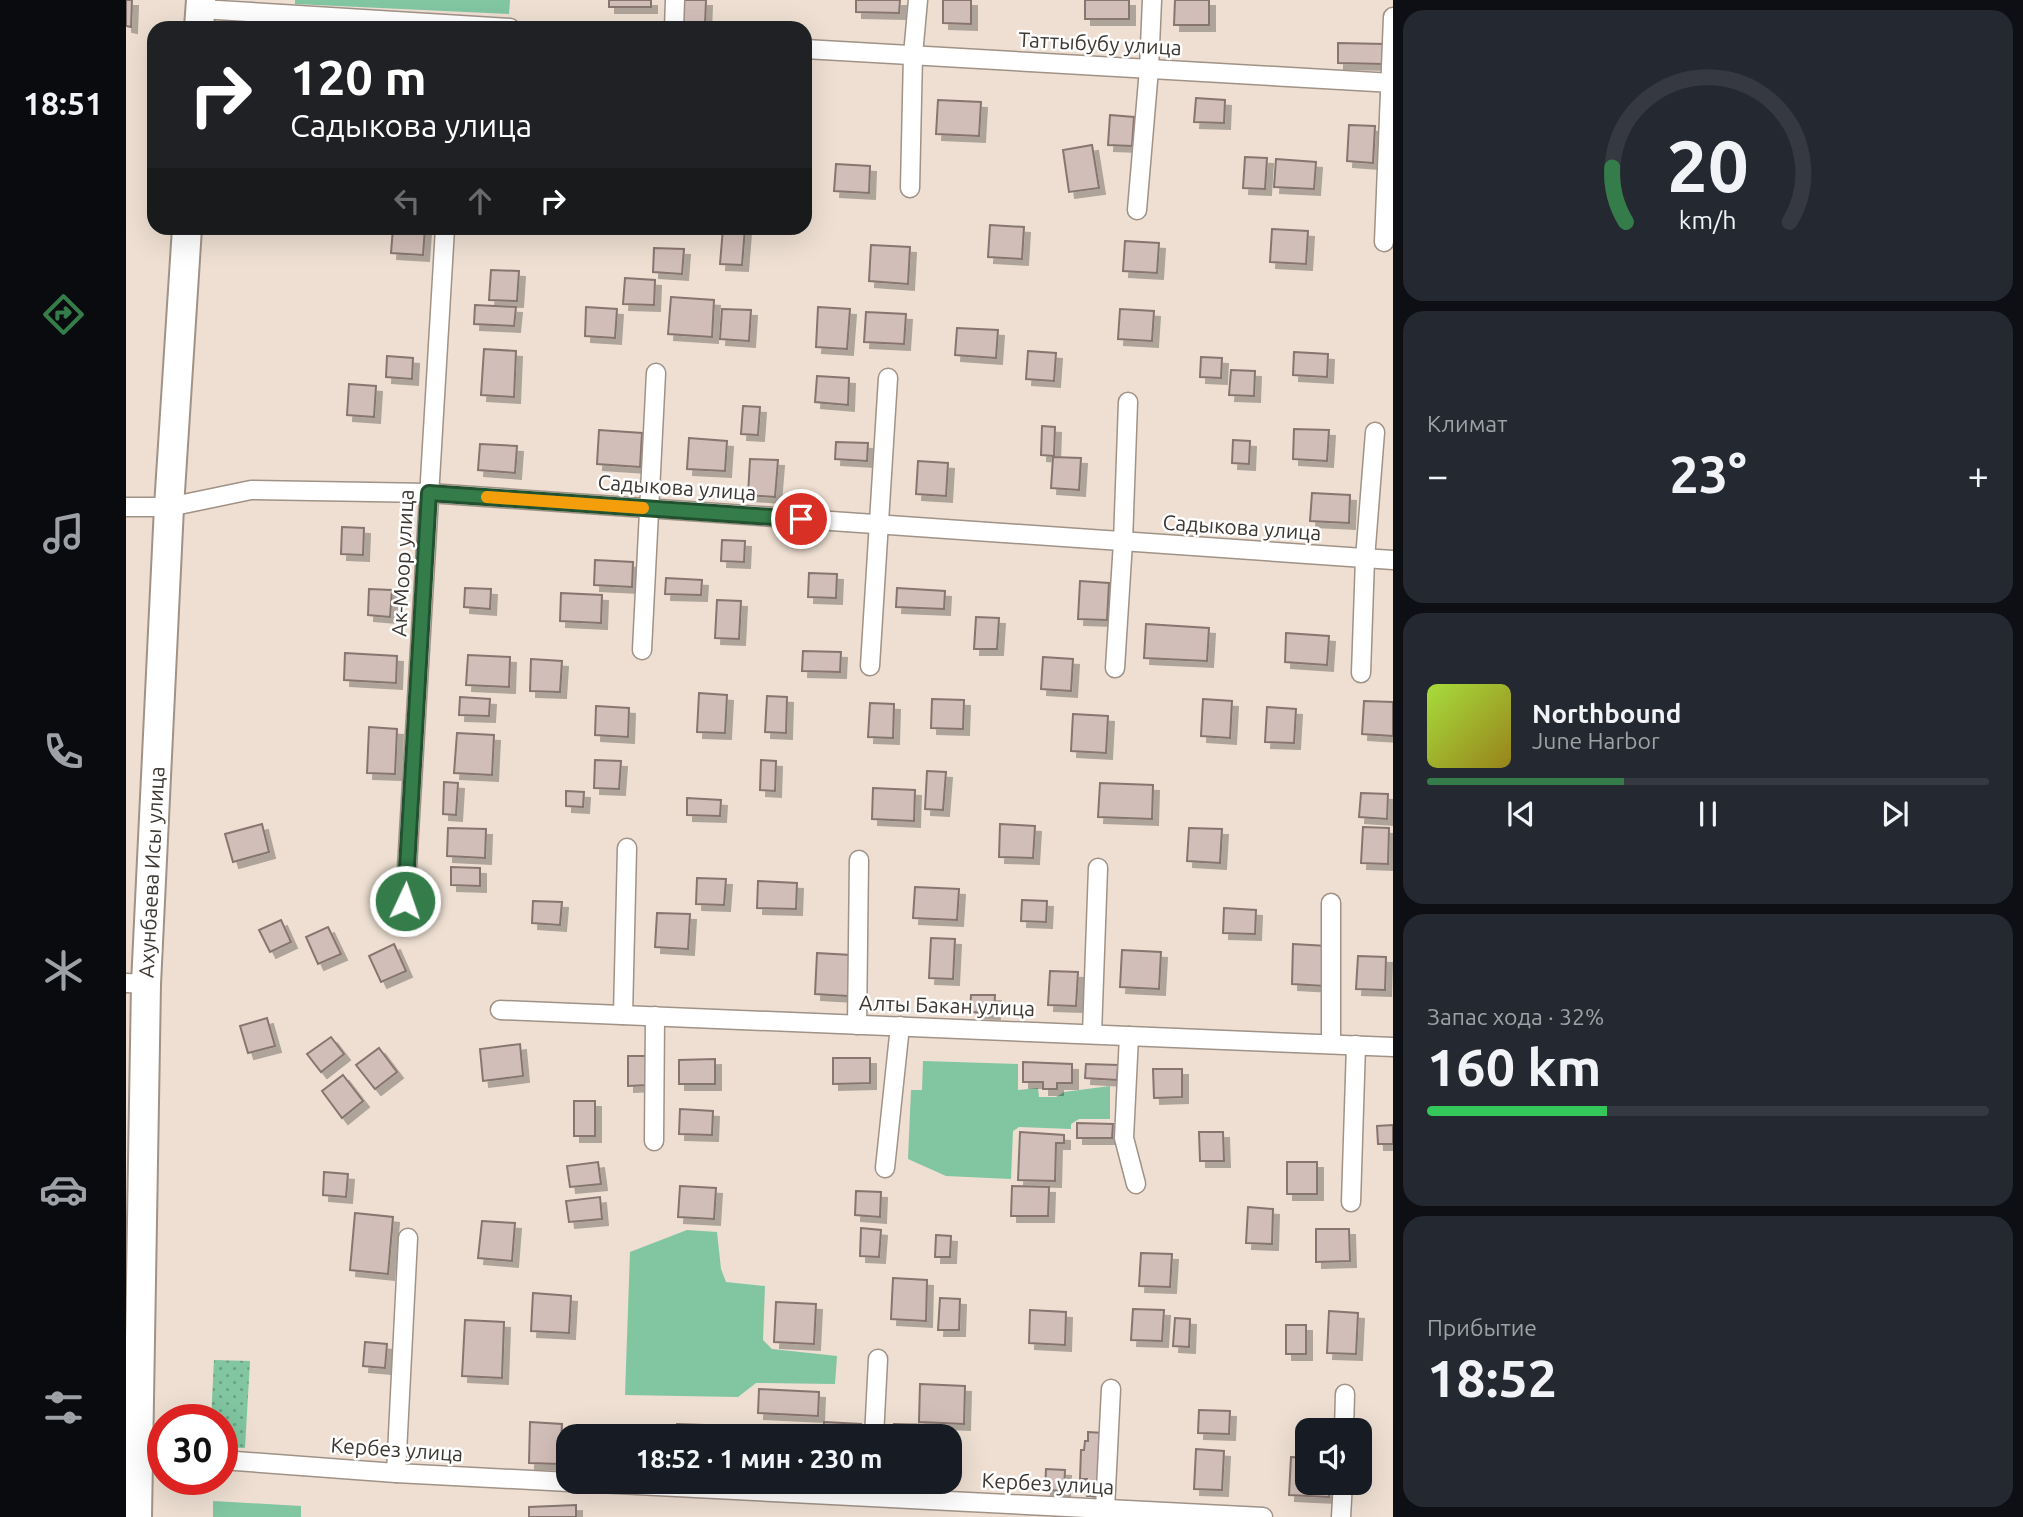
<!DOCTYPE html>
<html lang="ru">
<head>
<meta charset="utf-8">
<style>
  body { margin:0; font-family:Ubuntu,sans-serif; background:#242831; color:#f1f3f6; height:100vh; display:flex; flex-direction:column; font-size:26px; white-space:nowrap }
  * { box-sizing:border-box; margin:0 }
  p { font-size:23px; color:#9ea1a6 }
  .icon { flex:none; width:38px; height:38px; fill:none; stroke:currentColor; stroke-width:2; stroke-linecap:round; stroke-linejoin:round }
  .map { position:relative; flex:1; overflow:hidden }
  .details { display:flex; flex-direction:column; gap:10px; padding:10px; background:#0d0f14; width:630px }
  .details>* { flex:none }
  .banner { position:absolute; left:21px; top:21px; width:665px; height:214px; border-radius:21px; box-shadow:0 7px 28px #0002; background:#202124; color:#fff; overflow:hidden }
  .controls { position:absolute; left:1169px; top:1418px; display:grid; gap:14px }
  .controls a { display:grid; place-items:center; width:77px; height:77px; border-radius:14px; background:#171b24; box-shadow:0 7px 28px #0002; font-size:35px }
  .speed { position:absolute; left:21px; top:1404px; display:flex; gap:14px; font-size:35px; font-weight:700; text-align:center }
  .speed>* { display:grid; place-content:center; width:91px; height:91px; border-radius:50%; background:#171b24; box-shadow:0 7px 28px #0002; line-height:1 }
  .speed .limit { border:10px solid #d22; background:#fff; color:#111 }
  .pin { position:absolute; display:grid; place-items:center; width:60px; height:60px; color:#fff; margin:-30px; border:4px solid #fff; border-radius:50%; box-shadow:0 2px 7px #0007 }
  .me { position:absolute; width:77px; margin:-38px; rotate:3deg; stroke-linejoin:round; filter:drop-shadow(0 0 5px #0008) }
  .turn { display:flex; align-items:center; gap:24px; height:147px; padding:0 28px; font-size:32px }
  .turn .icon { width:91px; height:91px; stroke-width:2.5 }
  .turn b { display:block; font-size:49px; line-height:60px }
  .lanes { display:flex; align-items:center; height:66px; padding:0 28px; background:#0003; justify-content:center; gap:35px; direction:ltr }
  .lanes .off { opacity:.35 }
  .big { font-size:52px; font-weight:700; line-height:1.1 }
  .details .widget { flex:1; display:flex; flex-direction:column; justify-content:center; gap:10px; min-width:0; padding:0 24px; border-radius:21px; background:#242831 }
  .details .dial { align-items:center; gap:0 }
  .dial svg { height:182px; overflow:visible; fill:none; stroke:#363941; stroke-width:7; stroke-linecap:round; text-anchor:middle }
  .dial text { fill:#f1f3f6; stroke:none }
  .song { display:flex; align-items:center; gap:21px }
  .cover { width:84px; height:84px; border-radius:10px; background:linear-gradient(135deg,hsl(80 70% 55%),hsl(50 70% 35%)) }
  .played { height:7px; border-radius:4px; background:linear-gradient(90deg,#347c49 35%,#363941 35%) }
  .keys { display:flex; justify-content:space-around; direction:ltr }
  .heat { display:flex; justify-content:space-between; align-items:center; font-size:38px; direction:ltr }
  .charge { height:10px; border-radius:5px; background:linear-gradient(90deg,#34c759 32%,#363941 0) }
  .trip { position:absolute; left:430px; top:1424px; width:406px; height:70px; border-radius:21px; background:#171b24; box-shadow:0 7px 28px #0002; font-weight:700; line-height:70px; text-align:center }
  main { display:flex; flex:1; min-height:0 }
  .tab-bar { display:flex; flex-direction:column; width:126px; justify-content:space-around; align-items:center; background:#090b0e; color:#9ea1a6 }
  .tab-bar .icon { width:49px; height:49px }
  .tab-bar .selected { color:#347c49 }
  .tab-bar b { font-size:32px; color:#f1f3f6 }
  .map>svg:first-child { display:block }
  .park { fill:url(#park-dots) }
  .garden { fill:#81c5a1 }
  .building { fill:#d2beb8; stroke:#877670; stroke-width:2; filter:url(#shadow) }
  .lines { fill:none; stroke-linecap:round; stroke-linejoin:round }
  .street-casing { stroke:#a09286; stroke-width:21 }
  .primary-casing { stroke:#a09286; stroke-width:32 }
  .street { stroke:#fff; stroke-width:18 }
  .primary { stroke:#fff; stroke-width:28 }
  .route-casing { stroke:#22512f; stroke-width:18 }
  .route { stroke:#347c49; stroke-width:12 }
  .slow { stroke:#f59e0b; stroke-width:12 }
  .labels { text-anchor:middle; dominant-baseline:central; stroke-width:5; stroke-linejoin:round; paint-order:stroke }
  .street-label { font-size:21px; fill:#3d3732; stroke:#fff }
</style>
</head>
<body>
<main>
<nav class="tab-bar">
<b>18:51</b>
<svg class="icon selected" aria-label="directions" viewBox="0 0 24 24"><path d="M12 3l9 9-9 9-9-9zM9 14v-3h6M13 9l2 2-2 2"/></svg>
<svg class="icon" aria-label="music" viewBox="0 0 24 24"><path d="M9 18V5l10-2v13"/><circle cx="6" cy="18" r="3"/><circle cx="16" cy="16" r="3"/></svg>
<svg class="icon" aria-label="phone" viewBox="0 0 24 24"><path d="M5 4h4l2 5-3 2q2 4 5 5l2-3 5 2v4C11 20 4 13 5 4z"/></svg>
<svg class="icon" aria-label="climate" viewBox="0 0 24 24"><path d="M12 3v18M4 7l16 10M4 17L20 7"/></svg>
<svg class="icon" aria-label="car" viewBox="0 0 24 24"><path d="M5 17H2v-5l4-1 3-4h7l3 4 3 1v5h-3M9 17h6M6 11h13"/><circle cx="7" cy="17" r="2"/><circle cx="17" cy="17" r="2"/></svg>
<svg class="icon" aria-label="filters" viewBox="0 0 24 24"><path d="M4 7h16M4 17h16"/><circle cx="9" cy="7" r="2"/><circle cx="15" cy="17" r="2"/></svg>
</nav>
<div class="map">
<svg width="1267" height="1517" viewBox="0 0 1267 1517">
  <defs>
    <pattern id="park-dots" width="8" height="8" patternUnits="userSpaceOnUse" patternTransform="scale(1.75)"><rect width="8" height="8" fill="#81c5a1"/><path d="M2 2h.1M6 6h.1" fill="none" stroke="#6ba184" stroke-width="1.8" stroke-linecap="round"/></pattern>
    <filter id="shadow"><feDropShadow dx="6" dy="6" stdDeviation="0" flood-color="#0004"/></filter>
  </defs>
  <rect width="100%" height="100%" fill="#eedfd2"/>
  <polygon class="park" points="88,1360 124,1361 119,1448 96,1447 96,1419 85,1419"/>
  <g class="garden">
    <polygon points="169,0 384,0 383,14 169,4"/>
    <polygon points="797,1061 892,1064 892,1090 912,1088 913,1097 930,1097 938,1092 984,1086 984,1119 953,1119 945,1124 945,1129 893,1127 887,1131 885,1179 820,1176 782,1159 785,1090 796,1090"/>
    <polygon points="561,1230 591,1232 595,1269 600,1282 639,1286 637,1340 646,1349 711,1356 709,1384 630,1383 612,1397 499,1395 504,1252"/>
    <polygon points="87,1501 175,1506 175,1517 87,1517"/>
  </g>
  <g class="building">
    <polygon points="0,0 6,0 5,27 0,26"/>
    <rect x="483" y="0" width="42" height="7"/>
    <polygon points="555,0 580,0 579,25 555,25"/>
    <polygon points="730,0 774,0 773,13 730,12"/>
    <polygon points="817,0 845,0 845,24 817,23"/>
    <rect x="959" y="0" width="44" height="19"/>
    <polygon points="1049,0 1083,0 1083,25 1048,25"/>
    <polygon points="1212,43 1259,44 1259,64 1212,63"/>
    <polygon points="1070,98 1099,100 1098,123 1068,122"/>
    <polygon points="812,100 855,102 853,136 810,134"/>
    <polygon points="984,115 1008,117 1006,146 982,145"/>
    <polygon points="1223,125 1249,126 1247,163 1221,161"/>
    <polygon points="966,145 973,188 943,192 937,150"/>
    <polygon points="1119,157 1141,158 1139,189 1117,188"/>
    <polygon points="1150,159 1190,162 1188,189 1148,187"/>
    <polygon points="710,164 744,166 743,193 708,191"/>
    <polygon points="864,225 898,227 896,259 862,257"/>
    <polygon points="267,228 299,228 297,255 265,253"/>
    <polygon points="597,228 619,228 616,265 594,264"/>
    <polygon points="1146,229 1182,231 1180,264 1144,262"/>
    <polygon points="999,241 1033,243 1031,273 997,271"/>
    <polygon points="745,245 784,247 782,284 743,281"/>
    <polygon points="528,248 558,249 556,274 527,272"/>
    <polygon points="365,270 393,271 391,301 363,300"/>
    <polygon points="499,278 529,280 528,305 497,304"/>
    <polygon points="545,297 588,300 586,337 542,334"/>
    <polygon points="349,305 390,307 388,326 348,324"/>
    <polygon points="460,307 491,309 489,338 459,336"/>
    <polygon points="692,307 724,309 721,349 690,347"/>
    <polygon points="596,309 625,310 623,341 594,339"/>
    <polygon points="994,309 1028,311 1026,341 992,339"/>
    <polygon points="740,312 780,314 778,344 738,342"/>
    <polygon points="831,328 872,330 870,358 829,355"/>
    <polygon points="358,349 390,351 388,397 355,395"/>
    <polygon points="902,351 930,353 928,381 900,379"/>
    <polygon points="1168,352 1202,354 1201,377 1167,375"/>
    <polygon points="261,356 287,358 286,379 260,377"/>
    <polygon points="1075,357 1096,358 1095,378 1074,377"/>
    <polygon points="1105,370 1129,371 1128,396 1103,395"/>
    <polygon points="691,376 723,378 722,405 689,402"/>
    <polygon points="223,384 250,386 248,417 221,415"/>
    <polygon points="617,406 634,407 632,435 615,434"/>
    <polygon points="916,426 929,427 928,456 915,455"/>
    <polygon points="1168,429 1203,430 1201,461 1167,459"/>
    <polygon points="473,430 516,433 514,467 471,464"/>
    <polygon points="563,438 601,441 599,471 561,469"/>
    <polygon points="1107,440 1124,441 1123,464 1106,463"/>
    <polygon points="710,442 742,443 741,461 709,459"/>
    <polygon points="354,444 391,446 389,473 352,470"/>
    <polygon points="927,457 955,458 953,490 925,488"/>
    <polygon points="624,459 652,460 649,497 622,495"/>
    <polygon points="792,461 822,463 820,496 790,494"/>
    <polygon points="1186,493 1224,495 1223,523 1184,521"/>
    <polygon points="216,527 238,528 237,555 215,554"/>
    <polygon points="596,540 619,541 618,562 595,561"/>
    <polygon points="469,560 507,562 506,587 468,585"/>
    <polygon points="683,573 711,574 710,598 682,597"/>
    <polygon points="540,578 576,580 575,595 539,594"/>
    <polygon points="954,581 983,583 981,620 952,619"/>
    <polygon points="339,588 365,589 364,609 338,607"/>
    <polygon points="771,588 819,591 818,609 770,607"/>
    <polygon points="243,589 266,590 264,617 242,615"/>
    <polygon points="435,593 476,595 475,623 434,621"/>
    <polygon points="591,600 615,601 613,639 589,638"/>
    <polygon points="850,617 873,618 871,649 848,649"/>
    <polygon points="1020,624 1083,628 1081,661 1018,658"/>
    <polygon points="1160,633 1203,636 1201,665 1159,662"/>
    <polygon points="677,651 715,652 714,672 676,671"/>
    <polygon points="219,653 271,656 270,683 218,680"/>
    <polygon points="342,655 384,657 383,687 340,685"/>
    <polygon points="917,657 947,659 945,691 915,689"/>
    <polygon points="405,659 436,661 434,692 404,691"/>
    <polygon points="573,693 601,695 599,733 571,732"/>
    <polygon points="641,696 661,697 660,733 639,732"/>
    <polygon points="334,697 364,699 363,716 333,715"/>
    <polygon points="806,699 838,700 837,729 805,728"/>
    <polygon points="1077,699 1106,701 1104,738 1075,736"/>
    <polygon points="1238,701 1267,702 1267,736 1236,734"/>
    <polygon points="744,703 768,704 767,738 742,737"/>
    <polygon points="470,706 503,708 502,737 469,735"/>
    <polygon points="1141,707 1170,709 1168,743 1139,742"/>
    <polygon points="947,714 982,716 980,753 945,751"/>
    <polygon points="243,727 271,729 269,774 241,773"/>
    <polygon points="331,733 368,735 366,775 328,773"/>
    <polygon points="469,760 495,761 493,789 468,788"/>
    <polygon points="635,760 650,761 649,791 634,790"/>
    <polygon points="801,771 820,772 817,810 799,809"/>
    <polygon points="318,782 332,783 330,815 317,814"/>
    <polygon points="974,783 1027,785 1026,819 972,817"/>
    <polygon points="747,788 789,790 788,821 746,819"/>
    <polygon points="440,791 458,792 457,807 440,806"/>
    <polygon points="1235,793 1262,794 1261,819 1233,817"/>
    <polygon points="561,798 595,800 594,816 561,815"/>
    <polygon points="136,824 143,852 107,862 99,834"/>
    <polygon points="874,824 909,826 907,858 873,857"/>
    <polygon points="1237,827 1263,828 1262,864 1235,863"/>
    <polygon points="322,828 360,829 359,858 321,856"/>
    <polygon points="1063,828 1096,829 1094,863 1061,861"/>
    <polygon points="325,867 354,868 354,886 325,885"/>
    <polygon points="571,878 600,879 598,905 570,904"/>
    <polygon points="632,881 671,883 670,909 631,908"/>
    <polygon points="789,887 833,889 831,920 787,918"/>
    <polygon points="896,900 921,901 920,922 895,921"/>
    <polygon points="407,901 436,902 434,925 406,923"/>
    <polygon points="1098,908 1130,910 1129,934 1097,933"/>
    <polygon points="531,913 564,914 562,949 529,947"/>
    <polygon points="155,920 165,942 144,952 133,930"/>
    <polygon points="202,927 215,954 192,964 180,937"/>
    <polygon points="805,938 829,939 827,979 803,978"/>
    <polygon points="268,944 280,971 255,982 243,956"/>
    <polygon points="1167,944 1201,946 1199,986 1166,984"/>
    <polygon points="996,950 1035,952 1033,989 994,987"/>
    <polygon points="691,953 725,955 722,996 689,994"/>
    <polygon points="1232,956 1260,957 1259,990 1230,989"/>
    <polygon points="924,971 952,972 950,1006 922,1005"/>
    <polygon points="845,995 869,995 868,1013 844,1012"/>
    <polygon points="141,1018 149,1046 122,1053 114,1026"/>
    <polygon points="205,1037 218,1054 195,1072 181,1054"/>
    <polygon points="394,1044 397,1076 357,1081 354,1049"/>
    <polygon points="253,1048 271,1072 249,1089 230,1065"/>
    <polygon points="502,1056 521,1056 522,1085 502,1086"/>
    <polygon points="707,1058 744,1058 744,1083 707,1084"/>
    <polygon points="589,1059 589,1084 553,1084 553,1060"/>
    <polygon points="897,1062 946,1064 946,1083 931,1083 931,1089 917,1089 917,1082 897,1082"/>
    <polygon points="960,1064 992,1065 991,1080 959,1078"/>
    <polygon points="1027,1069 1056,1069 1056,1097 1028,1098"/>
    <polygon points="217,1075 237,1101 216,1118 196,1091"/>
    <rect x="448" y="1101" width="21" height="35"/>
    <polygon points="554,1109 587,1111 586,1135 553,1134"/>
    <polygon points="951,1123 987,1124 986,1138 951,1138"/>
    <polygon points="1267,1125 1267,1144 1252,1144 1251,1126"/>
    <polygon points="894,1132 938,1135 938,1143 930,1143 929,1181 892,1180"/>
    <polygon points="1073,1132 1097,1132 1098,1161 1074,1161"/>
    <polygon points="472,1162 475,1184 444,1187 441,1166"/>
    <rect x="1161" y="1162" width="30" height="32"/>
    <polygon points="198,1172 222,1174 220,1197 197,1195"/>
    <polygon points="554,1186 590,1188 588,1219 552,1217"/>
    <polygon points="886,1186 923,1187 922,1216 885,1216"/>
    <polygon points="730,1191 755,1192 754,1217 729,1215"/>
    <polygon points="474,1197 476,1219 443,1222 440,1201"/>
    <polygon points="1122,1207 1147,1209 1146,1244 1120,1243"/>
    <polygon points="229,1213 267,1217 262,1274 224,1270"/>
    <polygon points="356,1221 389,1223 386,1261 352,1258"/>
    <polygon points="735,1228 755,1230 753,1257 734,1256"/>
    <polygon points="1190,1229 1223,1229 1224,1261 1190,1262"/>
    <polygon points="810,1235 825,1236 824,1257 809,1257"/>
    <polygon points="1015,1253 1046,1254 1044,1287 1013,1286"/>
    <polygon points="767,1278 801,1280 800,1321 765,1319"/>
    <polygon points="407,1293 445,1296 443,1333 405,1331"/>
    <polygon points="814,1298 834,1299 833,1330 812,1330"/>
    <polygon points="650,1302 690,1304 688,1344 648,1342"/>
    <polygon points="1007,1309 1038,1310 1036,1341 1005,1340"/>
    <polygon points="904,1310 940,1312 939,1345 903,1343"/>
    <polygon points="1203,1311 1232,1313 1230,1354 1201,1353"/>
    <polygon points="1049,1318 1064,1319 1063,1347 1047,1346"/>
    <polygon points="339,1320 378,1322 376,1378 336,1376"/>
    <rect x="1160" y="1325" width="20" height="29"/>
    <polygon points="239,1342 261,1344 259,1368 237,1366"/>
    <polygon points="794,1384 839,1386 838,1424 793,1422"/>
    <polygon points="633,1389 693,1392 692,1416 632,1413"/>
    <polygon points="1073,1410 1104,1411 1103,1434 1072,1433"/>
    <polygon points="404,1422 436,1424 434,1464 403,1463"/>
    <polygon points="698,1422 735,1424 735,1437 697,1437"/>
    <polygon points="551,1424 578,1425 578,1437 550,1437"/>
    <polygon points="768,1424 807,1425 807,1437 768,1437"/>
    <polygon points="962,1432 977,1433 976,1496 961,1496 961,1479 954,1479 955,1450 958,1450 959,1441 962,1441"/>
    <polygon points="1070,1449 1098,1451 1096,1490 1068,1489"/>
    <polygon points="1165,1457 1181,1458 1181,1482 1204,1482 1203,1497 1163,1495"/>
    <polygon points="920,1469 939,1470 938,1491 919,1490"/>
    <polygon points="450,1505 450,1517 403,1517 403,1507"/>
  </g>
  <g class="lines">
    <defs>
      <g id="street">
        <polyline points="75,9 384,28"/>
        <polyline points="548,28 549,0"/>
        <polyline points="679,49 1267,83"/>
        <polyline points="784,188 787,55 792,0"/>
        <polyline points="1011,210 1023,69 1026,0"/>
        <polyline points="1258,242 1267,17"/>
        <polyline points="0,507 43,507 125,490 303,493 1267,560"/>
        <polyline points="516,650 530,373"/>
        <polyline points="744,666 762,378"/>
        <polyline points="989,668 997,542 1002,402"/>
        <polyline points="1235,673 1239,559 1249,432"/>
        <polyline points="279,901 319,228"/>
        <polyline points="0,983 20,984"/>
        <polyline points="374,1010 1267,1047"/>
        <polyline points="497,1015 501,848"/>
        <polyline points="731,1025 733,860"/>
        <polyline points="966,1034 972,868"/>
        <polyline points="1003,1036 998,1138 1010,1184"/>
        <polyline points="1205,1044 1205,903"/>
        <polyline points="528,1141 529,1016"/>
        <polyline points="759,1168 774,1026"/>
        <polyline points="1225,1202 1230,1045"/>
        <polyline points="1218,1430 1219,1394"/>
        <polyline points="748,1437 752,1359"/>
        <polyline points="2,1457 37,1458"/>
        <polyline points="96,1460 270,1473 443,1482"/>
        <polyline points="270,1473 282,1238"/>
        <polyline points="452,1482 1137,1517"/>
        <polyline points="979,1509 985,1389"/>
        <polyline points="1215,1517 1217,1482"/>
      </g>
      <g id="primary">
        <polyline points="73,28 75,0"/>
        <polyline points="11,1517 20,984 43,507 61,228"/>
      </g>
    </defs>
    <use href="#street" class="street-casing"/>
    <use href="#primary" class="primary-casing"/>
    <use href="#street" class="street"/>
    <use href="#primary" class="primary"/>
  </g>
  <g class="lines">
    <defs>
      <polyline id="route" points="279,901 303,493 675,519"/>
    </defs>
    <use href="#route" class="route-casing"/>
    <use href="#route" class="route"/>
    <polyline class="slow" points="361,497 517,508"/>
  </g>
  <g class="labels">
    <g class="street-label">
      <text transform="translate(974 43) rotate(3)">Таттыбубу улица</text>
      <text transform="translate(551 487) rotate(4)">Садыкова улица</text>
      <text transform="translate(1116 527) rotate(4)">Садыкова улица</text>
      <text transform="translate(276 563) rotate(-87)">Ак-Моор улица</text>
      <text transform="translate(25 872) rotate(-87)">Ахунбаева Исы улица</text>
      <text transform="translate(821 1005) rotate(2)">Алты Бакан улица</text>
      <text transform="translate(271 1449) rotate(4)">Кербез улица</text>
      <text transform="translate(922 1483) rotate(3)">Кербез улица</text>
    </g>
  </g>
</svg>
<div class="controls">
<a><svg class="icon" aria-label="sound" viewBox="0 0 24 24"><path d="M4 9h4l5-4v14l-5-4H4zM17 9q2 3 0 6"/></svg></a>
</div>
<div class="speed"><div class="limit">30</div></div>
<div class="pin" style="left:675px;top:519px;background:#d93025"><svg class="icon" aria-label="arrive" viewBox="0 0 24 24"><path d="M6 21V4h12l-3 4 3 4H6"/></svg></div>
<svg class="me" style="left:279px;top:901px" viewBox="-20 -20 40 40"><circle r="17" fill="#347c49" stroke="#fff" stroke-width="3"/><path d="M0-11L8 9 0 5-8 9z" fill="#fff"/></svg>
<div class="trip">18:52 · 1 мин · 230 m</div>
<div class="banner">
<div class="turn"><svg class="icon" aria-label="right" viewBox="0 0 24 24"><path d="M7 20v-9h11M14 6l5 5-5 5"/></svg><div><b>120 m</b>Садыкова улица</div></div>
<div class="lanes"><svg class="icon off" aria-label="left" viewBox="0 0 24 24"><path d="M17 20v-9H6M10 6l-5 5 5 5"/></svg><svg class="icon off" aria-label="ahead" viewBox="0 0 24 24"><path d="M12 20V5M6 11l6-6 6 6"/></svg><svg class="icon" aria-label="right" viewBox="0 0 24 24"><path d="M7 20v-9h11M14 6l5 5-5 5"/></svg></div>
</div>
</div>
<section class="details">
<div class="widget dial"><svg viewBox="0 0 100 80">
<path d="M14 69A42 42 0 1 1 86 69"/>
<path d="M14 69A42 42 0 0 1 8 45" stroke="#347c49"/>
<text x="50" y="56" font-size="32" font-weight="700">20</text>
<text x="50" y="72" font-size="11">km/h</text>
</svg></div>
<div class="widget"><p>Климат</p>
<div class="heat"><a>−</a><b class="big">23°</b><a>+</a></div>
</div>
<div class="widget">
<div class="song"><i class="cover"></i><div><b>Northbound</b><p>June Harbor</p></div></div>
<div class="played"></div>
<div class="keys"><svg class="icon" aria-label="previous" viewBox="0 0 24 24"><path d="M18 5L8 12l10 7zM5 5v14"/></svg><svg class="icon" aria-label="pause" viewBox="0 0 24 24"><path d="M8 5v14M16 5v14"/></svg><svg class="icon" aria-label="next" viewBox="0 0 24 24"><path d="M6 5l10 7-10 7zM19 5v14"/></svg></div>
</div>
<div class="widget"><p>Запас хода · 32%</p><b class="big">160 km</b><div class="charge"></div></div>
<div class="widget"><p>Прибытие</p><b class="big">18:52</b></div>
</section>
</main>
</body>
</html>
